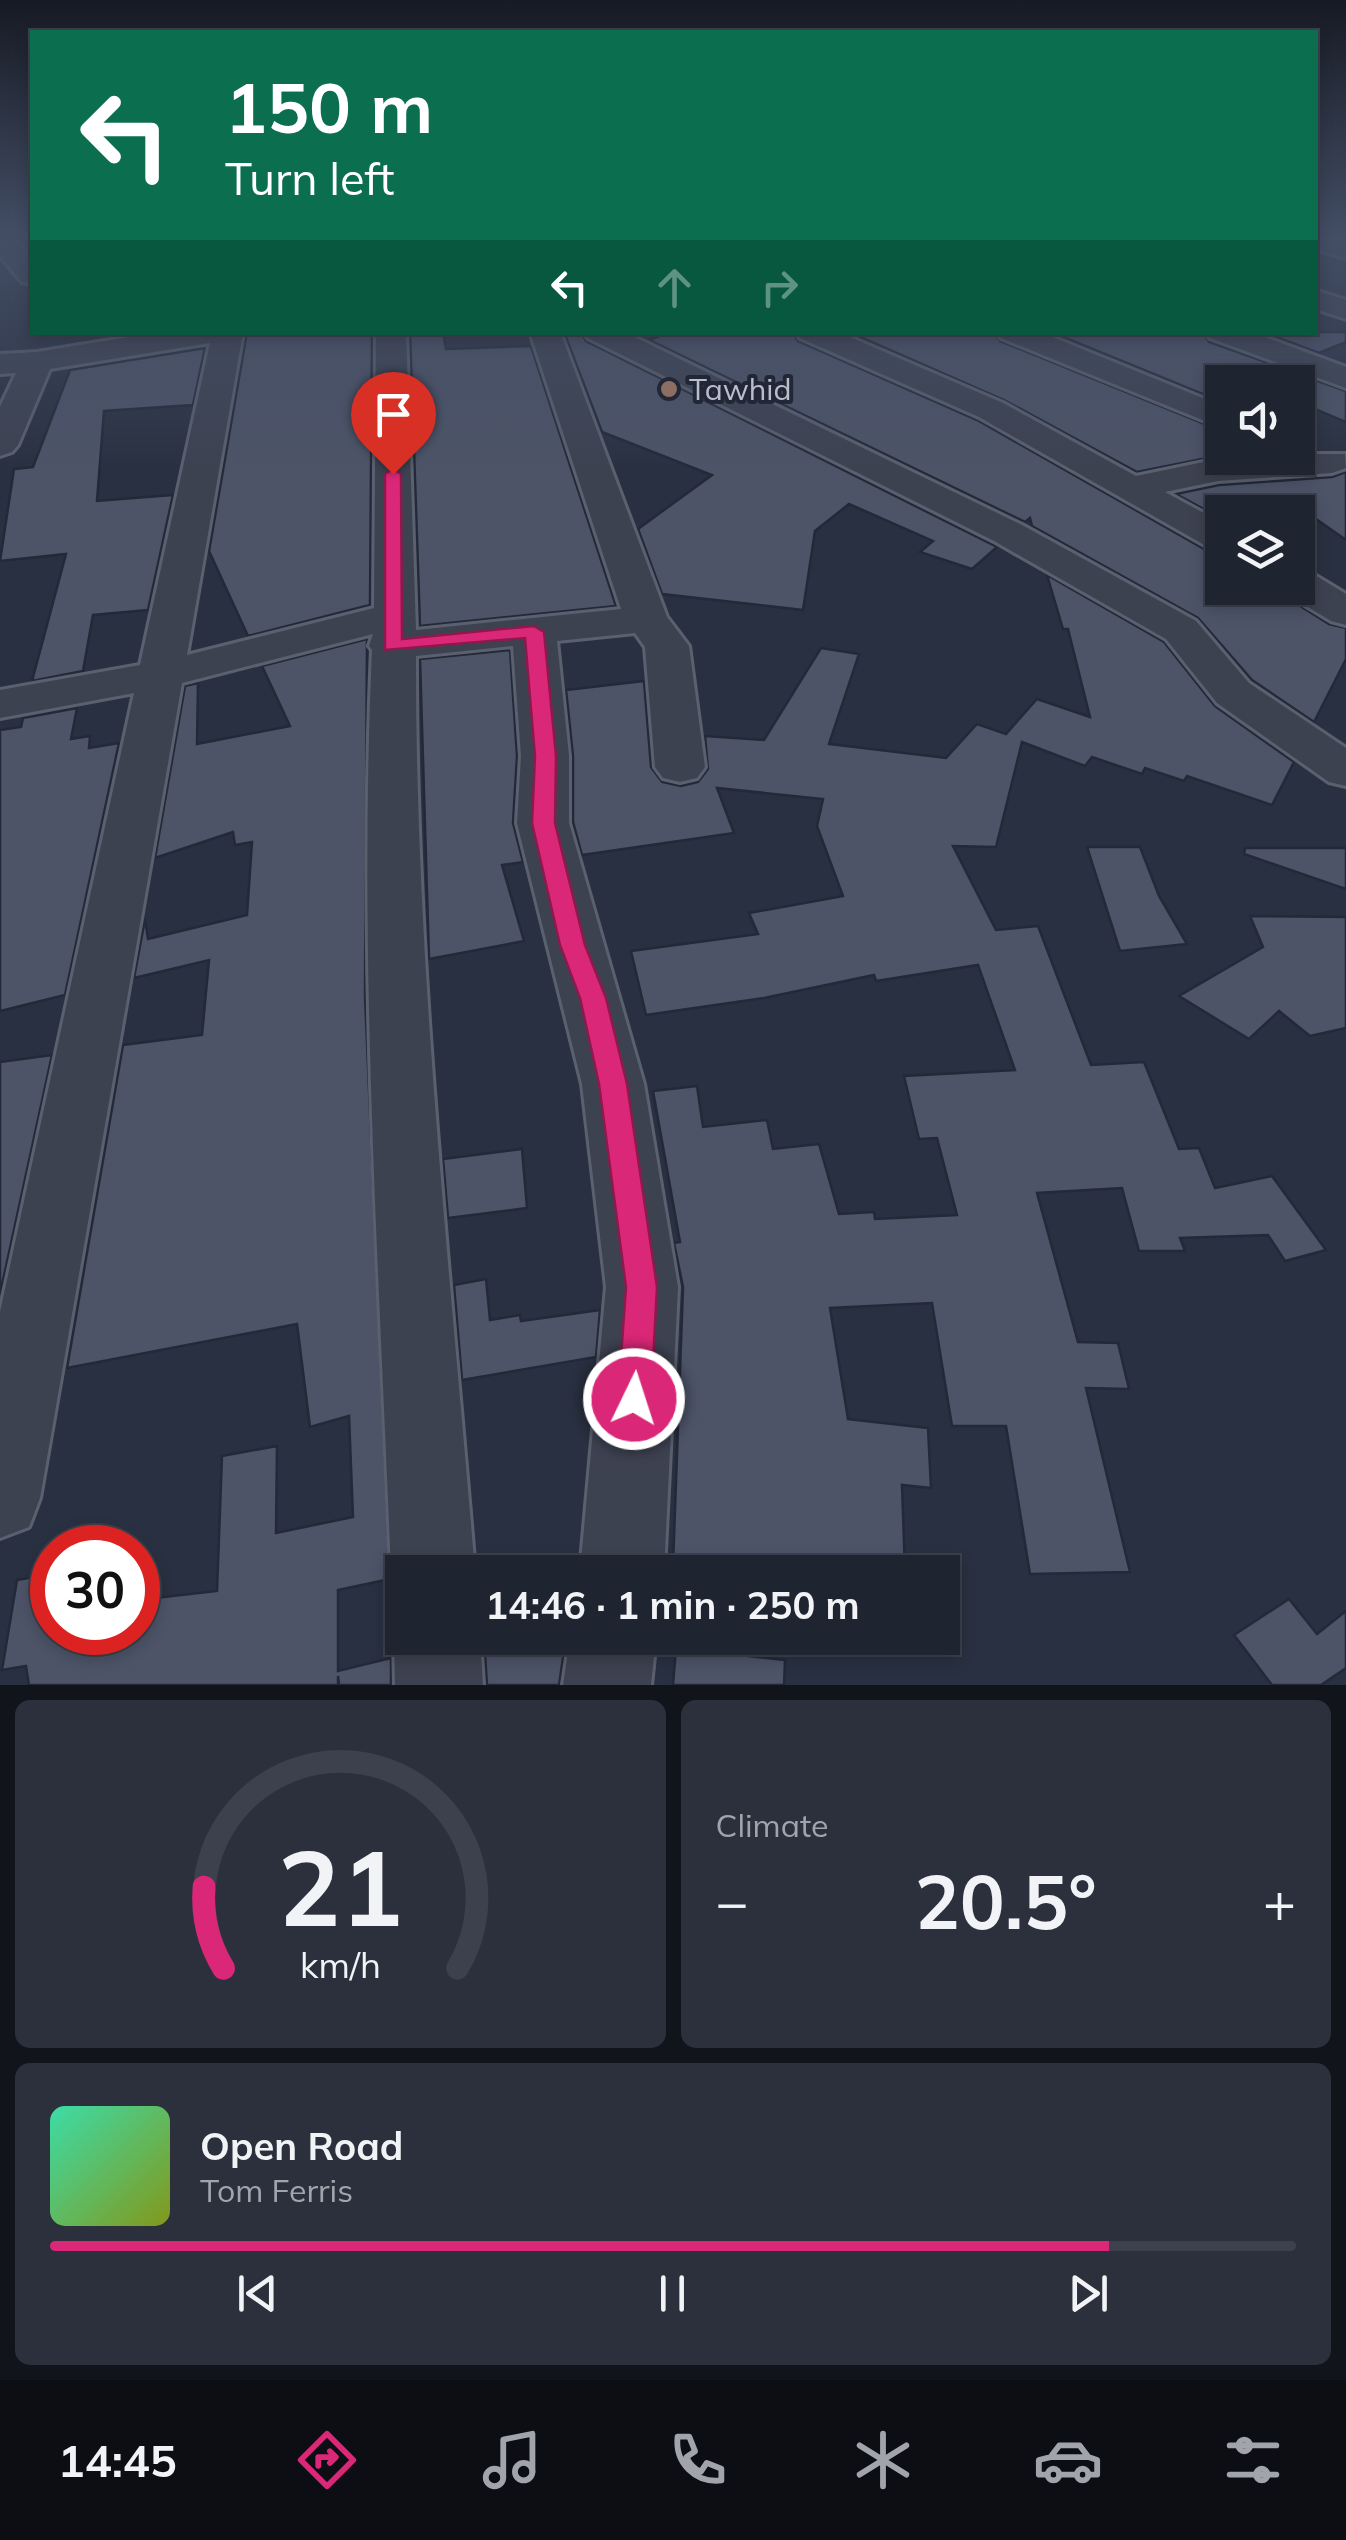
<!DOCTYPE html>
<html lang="en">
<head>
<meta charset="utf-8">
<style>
  body { margin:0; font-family:Mulish,sans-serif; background:#2c303d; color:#f1f3f6; height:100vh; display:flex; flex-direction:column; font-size:38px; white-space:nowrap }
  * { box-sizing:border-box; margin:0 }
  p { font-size:32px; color:#a1a4ab }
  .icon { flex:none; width:55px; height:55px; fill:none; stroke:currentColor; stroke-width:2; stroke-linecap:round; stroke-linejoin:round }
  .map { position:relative; height:1685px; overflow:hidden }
  .details { display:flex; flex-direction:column; gap:15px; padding:15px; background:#11141b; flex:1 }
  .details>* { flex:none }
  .guide { position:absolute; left:30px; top:30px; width:1288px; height:305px; border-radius:0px; box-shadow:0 5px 15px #0003,0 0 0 2px #3c414d; background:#0b6e4f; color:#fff; overflow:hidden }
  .controls { position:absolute; left:1205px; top:365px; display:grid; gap:20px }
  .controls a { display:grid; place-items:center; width:110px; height:110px; border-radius:0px; background:#1f2431; box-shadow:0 5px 15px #0003,0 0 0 2px #3c414d; font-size:50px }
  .speed { position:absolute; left:30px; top:1525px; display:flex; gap:20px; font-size:50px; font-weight:700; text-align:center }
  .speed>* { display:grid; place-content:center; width:130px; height:130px; border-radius:50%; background:#1f2431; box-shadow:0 5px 15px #0003,0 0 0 2px #3c414d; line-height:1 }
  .speed .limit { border:15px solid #d22; background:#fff; color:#111 }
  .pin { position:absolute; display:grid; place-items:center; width:85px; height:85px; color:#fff; margin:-102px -42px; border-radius:50% 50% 50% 0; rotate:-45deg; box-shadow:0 0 10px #0007 }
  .pin .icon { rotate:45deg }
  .me { position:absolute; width:110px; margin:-55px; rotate:4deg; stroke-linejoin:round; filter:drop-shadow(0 0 8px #0008) }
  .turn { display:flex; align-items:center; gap:35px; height:210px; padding:0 30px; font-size:45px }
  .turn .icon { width:130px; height:130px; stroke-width:2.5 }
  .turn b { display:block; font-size:70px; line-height:85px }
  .lanes { display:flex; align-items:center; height:95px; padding:0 30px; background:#0003; justify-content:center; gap:50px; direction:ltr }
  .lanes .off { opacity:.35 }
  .big { font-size:75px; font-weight:700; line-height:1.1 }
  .details .card { flex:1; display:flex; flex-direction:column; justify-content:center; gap:15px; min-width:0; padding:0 35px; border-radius:15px; background:#2c303d }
  .details .dial { align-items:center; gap:0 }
  .dial svg { height:260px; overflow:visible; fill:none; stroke:#3c414d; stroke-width:7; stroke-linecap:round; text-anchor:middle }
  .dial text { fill:#f1f3f6; stroke:none }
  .song { display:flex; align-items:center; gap:30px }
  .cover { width:120px; height:120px; border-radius:15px; background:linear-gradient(135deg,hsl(160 70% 55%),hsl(70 70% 35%)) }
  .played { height:10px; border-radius:5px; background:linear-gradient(90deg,#db2777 85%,#3c414d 85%) }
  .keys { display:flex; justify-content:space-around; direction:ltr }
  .heat { display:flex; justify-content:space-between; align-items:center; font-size:55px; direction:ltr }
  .details .tiles { flex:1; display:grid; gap:15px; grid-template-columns:1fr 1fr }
  .card:last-child { grid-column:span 2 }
  .trip { position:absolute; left:385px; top:1555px; width:575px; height:100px; border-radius:0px; background:#1f2431; box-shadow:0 5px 15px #0003,0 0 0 2px #3c414d; font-weight:700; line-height:100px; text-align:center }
  .tabs { display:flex; height:160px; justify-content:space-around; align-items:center; background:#0c0e14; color:#a1a4ab }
  .tabs .icon { width:70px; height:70px }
  .tabs .selected { color:#db2777 }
  .tabs b { font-size:45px; color:#f1f3f6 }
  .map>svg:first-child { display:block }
  .building { fill:#4d5468; stroke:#232938; stroke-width:2.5 }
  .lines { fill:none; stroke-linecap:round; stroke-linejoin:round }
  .minor-casing { stroke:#5b606e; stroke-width:6 }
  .minor { fill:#3d4251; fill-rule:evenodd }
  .route { fill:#db2777; stroke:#8e194d; stroke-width:2.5 }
  .education-dot { fill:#8d6e63; stroke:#212737; stroke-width:4 }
  .labels { text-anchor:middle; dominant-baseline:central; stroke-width:8; stroke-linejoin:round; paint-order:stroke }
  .far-poi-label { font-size:30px; fill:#babecb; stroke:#212737; text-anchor:start }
</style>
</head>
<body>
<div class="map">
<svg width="1346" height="1685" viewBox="0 0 1346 1685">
  <rect width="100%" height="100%" fill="#293041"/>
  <g class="building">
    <polygon points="247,332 372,332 370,605 248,636 209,551"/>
    <polygon points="410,332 443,332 446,349 531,346 616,606 420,626"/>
    <polygon points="564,332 581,332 586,341 997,547 972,569 920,552 933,541 849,504 815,531 803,610 662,594 638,529 712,475 602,432"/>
    <polygon points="670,332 793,332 798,341 977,420 1206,550 1222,554 1222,588 1241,588 1260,598 1278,592 1329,624 1346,628 1346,659 1314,722 1252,680 1198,618 1032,526 1030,518 1025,522 649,340"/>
    <polygon points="849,332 994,332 1000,341 1222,431 1222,455 1137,472 1004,400"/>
    <polygon points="1051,332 1203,332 1209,342 1346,391 1346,422 1298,402 1298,382 1249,382 1222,372 1222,402"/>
    <polygon points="1263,332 1346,332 1346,342 1319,353"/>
    <polygon points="205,348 193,405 104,411 97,501 173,495 148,610 93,615 83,671 32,681 66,554 0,561 14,469 33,467 70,370"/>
    <polygon points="1346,472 1346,540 1296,505 1222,512 1222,519 1176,494 1219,485 1332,477"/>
    <polygon points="1047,575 1164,642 1215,706 1294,762 1272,805 1187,776 1184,781 1145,768 1142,774 1092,757 1085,766 1022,742 996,847 953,846 996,930 1038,926 1091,1065 1144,1062 1179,1149 1199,1148 1215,1188 1272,1176 1326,1250 1285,1261 1268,1235 1180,1238 1185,1251 1139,1251 1122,1188 1037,1193 1078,1342 1118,1343 1129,1389 1086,1388 1130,1572 1030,1574 1006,1426 952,1426 932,1303 830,1308 848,1419 928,1428 931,1488 902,1485 905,1572 793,1568 793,1572 782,1572 673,1566 683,1287 674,1243 680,1242 653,1091 697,1086 703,1127 767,1120 773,1149 819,1144 839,1214 874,1212 875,1219 957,1215 937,1138 919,1139 904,1076 1015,1070 978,965 876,981 874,975 764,998 646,1015 631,951 758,934 749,913 843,896 817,826 823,799 717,788 734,833 582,855 573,822 573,756 566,690 644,681 651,767 662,782 681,786 698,782 708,769 705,736 764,740 821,648 859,654 829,744 946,758 977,724 1006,734 1037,699 1090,717 1068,629 1063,629"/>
    <polygon points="367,639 365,996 390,1579 338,1590 338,1671 391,1658 391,1685 339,1685 338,1676 338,1685 29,1685 26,1666 2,1670 17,1580 52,1574 52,1632 138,1632 138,1600 217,1591 222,1456 277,1446 276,1533 353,1517 349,1416 310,1427 297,1324 67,1368 123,1045 202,1035 209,960 134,978 145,919 148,939 247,915 252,842 235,845 233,832 155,858 185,686 198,683 197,744 290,726 262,666"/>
    <polygon points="510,650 517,756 513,823 523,862 502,865 524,941 429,959 420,659"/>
    <polygon points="77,708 71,739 90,736 89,748 119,743 65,995 0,1011 0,730 21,727 23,718"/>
    <polygon points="1087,847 1140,847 1159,896 1187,944 1120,951"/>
    <polygon points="1245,848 1346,848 1346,889 1244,854"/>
    <polygon points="1250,916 1346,917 1346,1028 1310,1036 1279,1011 1249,1039 1179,996 1263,947"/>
    <polygon points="52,1055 0,1294 0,1062"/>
    <polygon points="522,1149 527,1208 448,1218 443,1159"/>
    <polygon points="486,1279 490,1320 520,1315 521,1321 600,1310 596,1357 462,1380 454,1285"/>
    <polygon points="1289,1599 1317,1634 1346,1611 1346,1668 1321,1685 1272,1685 1234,1635"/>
    <polygon points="484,1638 566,1638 559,1685 487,1685"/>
    <polygon points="676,1648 785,1660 784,1685 673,1685"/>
  </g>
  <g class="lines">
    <defs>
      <g id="minor">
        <polygon points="0,238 12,238 32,260 32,284 22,282 0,256"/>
        <polygon points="1315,238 1346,241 1346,258 1315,249"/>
        <polygon points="1315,290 1346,300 1346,319 1315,309"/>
        <path d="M160 332H243L187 655 374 608 376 332H406L416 630 621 609 530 332H560L667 617 689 646 705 767 697 778 680 782 663 778 655 767 645 647 635 633 557 641 569 756V823L644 1084 678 1287 664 1572H580L606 1287 582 1084 517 823 521 756 513 646 416 656C415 962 450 1268 475 1572H402V1600L391 1572C379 1265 358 957 372 650L369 646 373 634 182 683 40 1498 29 1527 0 1538V1312L134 693 0 718V690L140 665 210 343 50 369 18 445 12 452 0 456V407L16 373 0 374V354L37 352Z"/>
        <polygon points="584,332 624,332 1022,525 1196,621 1249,683 1346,748 1346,786 1329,782 1217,703 1166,639 994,541 588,338"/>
        <polygon points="796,332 838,332 1003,403 1136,476 1218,459 1298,458 1298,454 1345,454 1346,468 1332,473 1218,481 1165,492 1222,523 1222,551 1208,547 979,417 800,338"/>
        <polygon points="997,332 1040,332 1222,406 1222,428 1001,338"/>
        <polygon points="1206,332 1251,332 1346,367 1346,388 1210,338"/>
        <polygon points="1298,571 1313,574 1346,594 1346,625 1331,621 1283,592 1280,588 1298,588"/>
        <polygon points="402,1616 402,1638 480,1638 483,1685 395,1685 394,1638"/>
        <polygon points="570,1638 656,1638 651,1685 563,1685"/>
      </g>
    </defs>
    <use href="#minor" class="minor-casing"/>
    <use href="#minor" class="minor"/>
  </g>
  <linearGradient id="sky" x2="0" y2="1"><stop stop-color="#171a24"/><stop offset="0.5" stop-color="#434e65"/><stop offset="1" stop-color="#434e65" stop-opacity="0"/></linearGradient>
  <rect width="1346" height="473" fill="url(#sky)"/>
  <polygon class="route" points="393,469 401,474 402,639 534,626 544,632 556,756 555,823 585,945 606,998 627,1084 657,1287 651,1399 646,1410 634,1415 623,1410 618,1399 626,1287 599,1084 580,998 560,945 532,823 535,756 525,638 385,650 385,474"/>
  <circle class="education-dot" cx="669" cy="389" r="10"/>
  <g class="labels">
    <g class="far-poi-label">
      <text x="689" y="389">Tawhid</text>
    </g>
  </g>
</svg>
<div class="controls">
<a><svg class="icon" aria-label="sound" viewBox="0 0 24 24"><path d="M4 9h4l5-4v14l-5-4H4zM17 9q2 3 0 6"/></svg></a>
<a><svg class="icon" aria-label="layers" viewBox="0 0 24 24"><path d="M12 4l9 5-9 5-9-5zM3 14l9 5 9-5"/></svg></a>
</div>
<div class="speed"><div class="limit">30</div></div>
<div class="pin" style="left:393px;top:474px;background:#d93025"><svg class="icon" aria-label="arrive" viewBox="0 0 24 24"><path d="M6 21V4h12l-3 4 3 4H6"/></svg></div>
<svg class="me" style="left:634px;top:1399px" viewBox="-20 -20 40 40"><circle r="17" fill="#db2777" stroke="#fff" stroke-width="3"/><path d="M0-11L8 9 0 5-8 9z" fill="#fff"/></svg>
<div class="trip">14:46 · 1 min · 250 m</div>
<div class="guide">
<div class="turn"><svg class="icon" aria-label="left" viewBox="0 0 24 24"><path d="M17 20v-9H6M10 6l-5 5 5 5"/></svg><div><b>150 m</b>Turn left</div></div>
<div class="lanes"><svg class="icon" aria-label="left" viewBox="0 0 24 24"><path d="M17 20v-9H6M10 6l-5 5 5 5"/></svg><svg class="icon off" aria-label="ahead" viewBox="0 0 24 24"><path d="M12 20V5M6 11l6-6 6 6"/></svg><svg class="icon off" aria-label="right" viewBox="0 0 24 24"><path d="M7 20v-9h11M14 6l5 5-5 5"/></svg></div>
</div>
</div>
<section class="details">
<div class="tiles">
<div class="card dial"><svg viewBox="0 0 100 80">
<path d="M14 69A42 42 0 1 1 86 69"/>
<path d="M14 69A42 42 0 0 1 8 44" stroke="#db2777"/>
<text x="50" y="56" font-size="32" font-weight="700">21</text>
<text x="50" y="72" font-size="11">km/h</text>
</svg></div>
<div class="card"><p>Climate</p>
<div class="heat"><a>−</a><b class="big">20.5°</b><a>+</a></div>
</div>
<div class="card">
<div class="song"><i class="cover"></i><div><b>Open Road</b><p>Tom Ferris</p></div></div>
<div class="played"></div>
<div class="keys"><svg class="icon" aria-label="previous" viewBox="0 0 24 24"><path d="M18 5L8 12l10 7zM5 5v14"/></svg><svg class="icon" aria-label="pause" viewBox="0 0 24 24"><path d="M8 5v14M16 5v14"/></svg><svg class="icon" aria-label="next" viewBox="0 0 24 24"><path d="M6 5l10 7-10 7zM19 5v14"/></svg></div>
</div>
</div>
</section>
<nav class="tabs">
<b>14:45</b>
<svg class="icon selected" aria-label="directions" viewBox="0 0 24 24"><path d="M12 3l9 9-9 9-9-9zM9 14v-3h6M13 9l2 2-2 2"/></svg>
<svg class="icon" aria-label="music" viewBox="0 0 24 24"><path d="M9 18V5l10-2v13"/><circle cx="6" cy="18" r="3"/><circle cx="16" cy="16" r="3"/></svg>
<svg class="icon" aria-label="phone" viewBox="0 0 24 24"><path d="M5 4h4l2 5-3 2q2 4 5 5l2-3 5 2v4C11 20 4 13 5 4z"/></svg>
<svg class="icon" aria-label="climate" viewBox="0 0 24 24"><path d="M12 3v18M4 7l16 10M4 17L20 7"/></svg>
<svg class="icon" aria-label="car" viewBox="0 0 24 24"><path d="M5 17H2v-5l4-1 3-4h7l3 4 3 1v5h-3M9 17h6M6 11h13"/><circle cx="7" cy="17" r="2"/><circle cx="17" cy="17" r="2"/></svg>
<svg class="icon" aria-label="filters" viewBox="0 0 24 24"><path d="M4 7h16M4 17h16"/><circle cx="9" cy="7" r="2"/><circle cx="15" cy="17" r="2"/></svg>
</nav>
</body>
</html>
